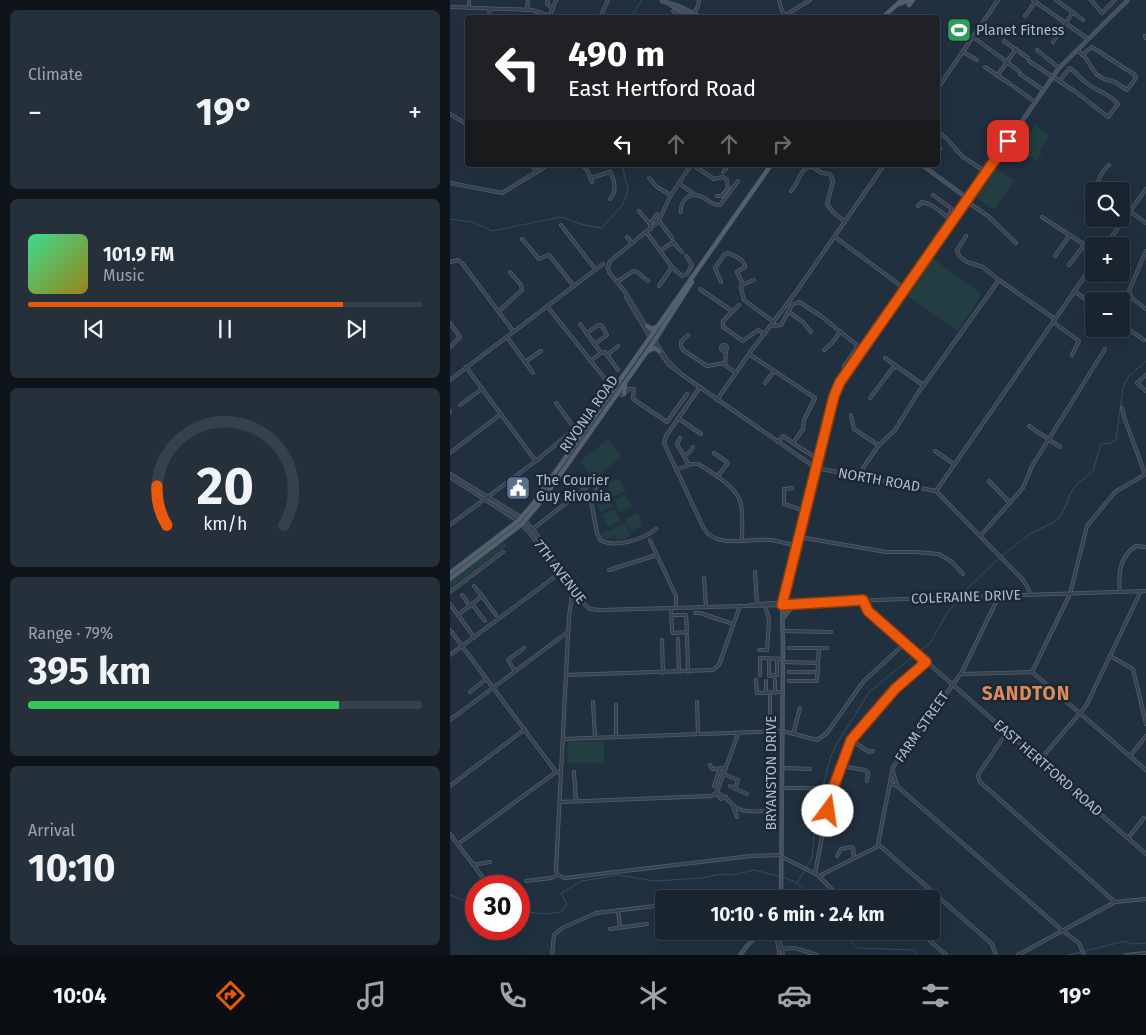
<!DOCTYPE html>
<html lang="en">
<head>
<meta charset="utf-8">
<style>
  body { margin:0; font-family:"Fira Sans",sans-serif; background:#26303b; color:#f1f3f6; height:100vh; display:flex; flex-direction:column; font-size:19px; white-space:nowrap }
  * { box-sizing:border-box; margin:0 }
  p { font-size:16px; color:#9fa4aa }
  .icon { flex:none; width:28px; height:28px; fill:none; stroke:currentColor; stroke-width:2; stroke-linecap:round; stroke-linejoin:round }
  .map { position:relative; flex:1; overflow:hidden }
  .sheet { display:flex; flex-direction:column; gap:10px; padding:10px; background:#0e141a; width:450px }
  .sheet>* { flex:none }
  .hud { position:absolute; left:15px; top:15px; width:475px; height:152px; border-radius:5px; box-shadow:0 5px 20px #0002,0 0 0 1px #37414b; background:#202124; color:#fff; overflow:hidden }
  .controls { position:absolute; left:635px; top:182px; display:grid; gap:10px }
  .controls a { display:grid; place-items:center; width:45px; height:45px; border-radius:5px; background:#19242f; box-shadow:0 5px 20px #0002,0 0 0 1px #37414b; font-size:25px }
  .speed { position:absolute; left:15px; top:875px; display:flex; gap:10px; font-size:25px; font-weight:700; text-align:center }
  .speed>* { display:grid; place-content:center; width:65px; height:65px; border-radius:50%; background:#19242f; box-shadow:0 5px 20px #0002,0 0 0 1px #37414b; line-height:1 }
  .speed .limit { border:8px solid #d22; background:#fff; color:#111 }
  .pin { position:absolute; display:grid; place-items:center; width:42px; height:42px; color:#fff; margin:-21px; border-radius:10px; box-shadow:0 2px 8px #0006 }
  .me { position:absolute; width:55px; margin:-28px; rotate:14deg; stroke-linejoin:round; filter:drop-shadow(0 0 4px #0008) }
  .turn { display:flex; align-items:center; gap:18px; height:105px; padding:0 20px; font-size:22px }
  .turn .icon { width:65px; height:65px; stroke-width:2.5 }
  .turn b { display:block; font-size:35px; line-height:42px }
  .lanes { display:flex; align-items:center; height:48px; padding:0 20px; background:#0003; justify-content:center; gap:25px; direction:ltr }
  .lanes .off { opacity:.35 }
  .big { font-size:38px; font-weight:700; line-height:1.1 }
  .sheet .widget { flex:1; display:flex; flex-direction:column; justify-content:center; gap:8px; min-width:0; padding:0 18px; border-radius:8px; background:#26303b }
  .sheet .dial { align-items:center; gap:0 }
  .dial svg { height:130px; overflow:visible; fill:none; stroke:#37414b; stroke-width:7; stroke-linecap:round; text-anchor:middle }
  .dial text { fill:#f1f3f6; stroke:none }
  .song { display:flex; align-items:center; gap:15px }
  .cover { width:60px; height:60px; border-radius:8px; background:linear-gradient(135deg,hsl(150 70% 55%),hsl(50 70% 35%)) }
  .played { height:5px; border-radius:2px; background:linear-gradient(90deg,#ea580c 80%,#37414b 80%) }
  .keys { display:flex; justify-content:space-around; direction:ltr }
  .heat { display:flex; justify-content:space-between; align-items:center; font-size:28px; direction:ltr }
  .charge { height:8px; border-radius:4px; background:linear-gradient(90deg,#34c759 79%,#37414b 0) }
  .trip { position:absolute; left:205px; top:890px; width:285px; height:50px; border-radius:5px; background:#19242f; box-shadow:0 5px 20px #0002,0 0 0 1px #37414b; font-weight:700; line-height:50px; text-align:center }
  .tab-bar { display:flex; height:80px; justify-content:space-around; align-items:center; background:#0a0e13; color:#9fa4aa }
  .tab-bar .icon { width:35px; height:35px }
  .tab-bar .on { color:#ea580c }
  .tab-bar b { font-size:22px; color:#f1f3f6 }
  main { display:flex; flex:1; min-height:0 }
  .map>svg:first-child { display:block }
  .green { fill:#233e40 }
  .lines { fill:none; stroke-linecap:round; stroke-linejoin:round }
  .stream { stroke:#344c68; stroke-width:1 }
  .minor-casing { stroke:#545f6d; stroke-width:4 }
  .tertiary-casing { stroke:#545f6d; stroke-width:4 }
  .secondary-casing { stroke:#545f6d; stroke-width:4.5 }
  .primary-casing { stroke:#3f4b58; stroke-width:5 }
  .minor { stroke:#36424f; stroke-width:2.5 }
  .tertiary { stroke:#36424f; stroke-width:2.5 }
  .secondary { stroke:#435162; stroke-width:3 }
  .primary { stroke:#53616f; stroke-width:4 }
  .route-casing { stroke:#983908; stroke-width:12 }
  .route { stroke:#ea580c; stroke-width:9 }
  .labels { text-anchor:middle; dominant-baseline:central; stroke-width:5; stroke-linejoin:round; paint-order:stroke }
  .poi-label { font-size:14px; fill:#b1bcca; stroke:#1b2734; text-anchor:start }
  .street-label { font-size:14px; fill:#b1bcca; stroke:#1b2734 }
  .district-label { font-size:19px; font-weight:bold; letter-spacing:1px; fill:#de8b58; stroke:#1b2734 }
</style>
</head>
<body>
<main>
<section class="sheet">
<div class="widget"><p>Climate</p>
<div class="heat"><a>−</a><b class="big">19°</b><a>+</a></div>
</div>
<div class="widget">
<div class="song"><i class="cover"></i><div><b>101.9 FM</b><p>Music</p></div></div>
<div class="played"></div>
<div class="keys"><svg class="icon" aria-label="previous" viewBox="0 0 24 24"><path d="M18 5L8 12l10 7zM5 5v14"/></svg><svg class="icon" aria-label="pause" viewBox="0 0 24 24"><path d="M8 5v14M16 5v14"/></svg><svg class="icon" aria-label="next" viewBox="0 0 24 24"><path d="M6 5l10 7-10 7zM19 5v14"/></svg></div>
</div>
<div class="widget dial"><svg viewBox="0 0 100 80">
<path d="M14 69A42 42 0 1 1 86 69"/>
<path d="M14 69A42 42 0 0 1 8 45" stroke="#ea580c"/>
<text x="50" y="56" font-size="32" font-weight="700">20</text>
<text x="50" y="72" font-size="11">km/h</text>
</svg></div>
<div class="widget"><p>Range · 79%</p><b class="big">395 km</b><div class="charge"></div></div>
<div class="widget"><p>Arrival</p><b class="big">10:10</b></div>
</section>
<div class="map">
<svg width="696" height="955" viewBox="0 0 696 955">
  <rect width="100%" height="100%" fill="#21303f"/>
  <g class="green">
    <polygon points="585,125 600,136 589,151 592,154 586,161 572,151 571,147"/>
    <polygon points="546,168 565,180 544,210 526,197"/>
    <polygon points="482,258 532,294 508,331 457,295"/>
    <polygon points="159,439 172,456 143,479 130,461"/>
    <polygon points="169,478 175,491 162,497 157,484"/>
    <polygon points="157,494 163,506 151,512 145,499"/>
    <polygon points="176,494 182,507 170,512 164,500"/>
    <polygon points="165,509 170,521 158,527 152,514"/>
    <polygon points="188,513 193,526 181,531 175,519"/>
    <polygon points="175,523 181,536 168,542 165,535 152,541 149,535"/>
    <polygon points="54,542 57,546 0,588 0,582"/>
    <polygon points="154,741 154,763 117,763 118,743 120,742"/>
  </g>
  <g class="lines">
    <g class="stream">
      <polyline points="180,18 192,0"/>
      <polyline points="0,219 22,222 42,231 111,217 134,225 152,228 173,204 178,190 172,165"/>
      <polyline points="347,883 362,858 367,807 381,756 386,745 420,691 480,643 497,613 520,586 548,559 578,535 604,522 610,517 617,503 620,494 626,485 643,471 651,443 658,444 666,440 673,387 679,376 696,361"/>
      <path d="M0 895C11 899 20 901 26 911"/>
      <polyline points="69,911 96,914 111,912 117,904 111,893 132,881 168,875 205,881 252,878 271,874 283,875 304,870 336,878 347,883 362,899"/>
      <polyline points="391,931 407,948 464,950 467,955"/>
      <polyline points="618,955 676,941 681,944 696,943"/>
    </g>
    <defs>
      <g id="minor">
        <polyline points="19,0 19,8"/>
        <polyline points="98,0 97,4 103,9"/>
        <polyline points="329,0 332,11 337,18"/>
        <polyline points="583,0 638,39"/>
        <polyline points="606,0 633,20"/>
        <polyline points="641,0 652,13 665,0"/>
        <polyline points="0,7 82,10 100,16"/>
        <polyline points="77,10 78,0"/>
        <polyline points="223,11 236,18"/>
        <polyline points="243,15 248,6 249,0"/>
        <polyline points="575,16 585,2"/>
        <polyline points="39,18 40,9"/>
        <polyline points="99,18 106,0"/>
        <polyline points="150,18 158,0"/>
        <polyline points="331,18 360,0"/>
        <polyline points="532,24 548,35"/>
        <polyline points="695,36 696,38"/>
        <polyline points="523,37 569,71"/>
        <polyline points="554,41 578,58"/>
        <polyline points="603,42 623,12"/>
        <polyline points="587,50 609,68"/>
        <polyline points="627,50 635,57 646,74 654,79 665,82 677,90 686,78 685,75 642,47 632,55"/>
        <polyline points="513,52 527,60"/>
        <path d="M579 61 626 92 658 117 668 104C661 95 647 91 638 84 631 80 627 73 620 68L609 81"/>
        <polyline points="535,67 560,84"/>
        <polyline points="570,74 593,90"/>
        <polyline points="547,76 566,49"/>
        <polyline points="563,86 585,102"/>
        <polyline points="488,88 548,0"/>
        <polyline points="0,114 18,125"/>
        <polyline points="488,132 496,138 513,157 536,172"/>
        <polyline points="488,148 490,149"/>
        <polyline points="80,165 88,171"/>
        <polyline points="133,165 138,172 142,182"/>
        <polyline points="241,165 221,195 208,222 160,261 158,267 159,272 175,292 217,360 231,374 366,468 486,491 573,580 578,588 580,595"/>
        <polyline points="243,165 264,179 273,177 277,180 278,188 272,196 267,196"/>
        <polyline points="250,166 251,165"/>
        <polyline points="273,172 276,169 273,165"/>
        <path d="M141 178 160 172C165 180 167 192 160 199"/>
        <polyline points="199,178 207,187 221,195"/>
        <polyline points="0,183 52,193 98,165"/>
        <polyline points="229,183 245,195"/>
        <path d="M341 191C350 182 348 170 361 166L372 173 380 174 383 181 377 204 383 212 395 222"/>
        <path d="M653 191 648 187C647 179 653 170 659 165"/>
        <polyline points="483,195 501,208 501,212 497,217"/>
        <polyline points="516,201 538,216 566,243"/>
        <polyline points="671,205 696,223"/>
        <path d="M468 206 472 202C483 204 495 214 501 222"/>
        <polyline points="189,211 200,224 201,229"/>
        <path d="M231 212C230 200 241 191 252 197 259 200 262 206 270 205L288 181"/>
        <polyline points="592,217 644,251"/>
        <polyline points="209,221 222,238"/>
        <polyline points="200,224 207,214"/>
        <polyline points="111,225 146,270"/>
        <polyline points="197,233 222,267 232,276 237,274 242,265 236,256"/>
        <polyline points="516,236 507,250 509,256 517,262 533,267 549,280 605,319"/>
        <polyline points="177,237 182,243"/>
        <polyline points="385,237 455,289"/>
        <polyline points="72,239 89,259 99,255 124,286"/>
        <polyline points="655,246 696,189"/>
        <polyline points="210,251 223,242 232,252"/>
        <polyline points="696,251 679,291 682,298 696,309"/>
        <polyline points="605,256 620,235"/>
        <polyline points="0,262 8,260 12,263 63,331"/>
        <polyline points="619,265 634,245"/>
        <polyline points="167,282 183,271 187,272 198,281"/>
        <path d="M271 282 265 268 274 255 278 253C285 256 294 259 295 267L287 272 292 282 291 288 294 300 324 322"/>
        <polyline points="292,285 304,280"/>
        <polyline points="209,286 222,267"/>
        <polyline points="250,289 282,311"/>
        <polyline points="624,291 644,305"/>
        <polyline points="176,297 200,337"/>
        <polyline points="289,305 273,321 273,327 293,341 308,330 315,334"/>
        <polyline points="97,306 164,390 172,395 179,389 184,389 183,399 217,422 237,394"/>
        <polyline points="49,311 72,290 71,285 60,272"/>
        <polyline points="339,312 353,322 361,332"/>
        <polyline points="603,322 629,341 622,355"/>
        <polyline points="0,323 10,337 0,347"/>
        <polyline points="130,324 151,353"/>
        <polyline points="671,324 694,340"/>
        <polyline points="321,326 331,325 342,305 349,302 371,316 407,345 406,349 394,366"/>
        <polyline points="137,333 148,325 152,326 157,335 145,344"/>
        <polyline points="238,335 231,342 231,346 233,350 257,366 275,363"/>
        <polyline points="57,337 83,373"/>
        <polyline points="203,342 219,365 230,373"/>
        <circle cx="274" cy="348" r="3"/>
        <polyline points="374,350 382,343 390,332"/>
        <polyline points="276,351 275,365 286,373"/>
        <polyline points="299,354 365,398 354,420 353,429 343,443 333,436 328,442"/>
        <polyline points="157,355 168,346"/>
        <polyline points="435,358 473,385"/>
        <polyline points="140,361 151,353 155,352 168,370"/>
        <polyline points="75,362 91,351"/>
        <polyline points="16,367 85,460"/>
        <polyline points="696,375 687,383 696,391"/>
        <polyline points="0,380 153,264"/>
        <polyline points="315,383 324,371"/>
        <path d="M250 387 216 436 214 443 254 529C267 549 299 538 320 540 329 541 338 544 347 546"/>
        <polyline points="420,398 442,369 447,366"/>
        <polyline points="267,400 301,351 346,292 434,165"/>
        <polyline points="106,403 125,429"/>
        <polyline points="10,405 32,389"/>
        <polyline points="672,408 674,417 695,474"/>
        <polyline points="0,411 0,412"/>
        <polyline points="401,415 404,429 428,445"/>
        <polyline points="228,418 251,434"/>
        <polyline points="579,426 610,447"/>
        <polyline points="230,438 227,444 239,465"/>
        <polyline points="343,443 363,456"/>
        <polyline points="107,445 119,441 120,438 116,436"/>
        <polyline points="485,451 504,464"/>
        <polyline points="0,453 51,414"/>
        <polyline points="264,453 278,463 267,477"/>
        <polyline points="234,455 239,453 243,447"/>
        <path d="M226 470 242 464H248C262 472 288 488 291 504 293 516 292 529 292 541"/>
        <polyline points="0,474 71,517"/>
        <polyline points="410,476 413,468 429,445 445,430 468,393 549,280"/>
        <polyline points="0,477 68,521"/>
        <polyline points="539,481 560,503"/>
        <polyline points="342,488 334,489 334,504 356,511"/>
        <polyline points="486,491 644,263"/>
        <polyline points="0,525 86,461 138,418"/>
        <path d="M79 532 139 485 145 482 148 484 149 487 141 497V501L147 533 150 540C166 549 193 539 206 529"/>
        <polyline points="530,536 573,488 582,466 655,349"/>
        <polyline points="349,537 436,552 466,552 489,554 502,562 513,574"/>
        <polyline points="200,540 226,596 226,608"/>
        <polyline points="159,570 207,555"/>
        <polyline points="305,572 307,604"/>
        <polyline points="254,578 256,607"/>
        <polyline points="0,592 53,552"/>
        <path d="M670 592C668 575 669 557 686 546L696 547"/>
        <polyline points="12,595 20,606"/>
        <polyline points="32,596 46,615"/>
        <polyline points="127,596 121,603 119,616 106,870 108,875 115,878 301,856 331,855"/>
        <polyline points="413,600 415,607 421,613 696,854"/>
        <polyline points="0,604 24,637"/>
        <polyline points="22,604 35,621"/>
        <polyline points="221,608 222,631 223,633 237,632 236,615 221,615"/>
        <polyline points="245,613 250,613 283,624"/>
        <polyline points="8,615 32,596 24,586"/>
        <polyline points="0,630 106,772 111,773"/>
        <polyline points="334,631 381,632"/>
        <polyline points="237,636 238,672"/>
        <polyline points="228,639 229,672"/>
        <polyline points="212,640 213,673"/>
        <polyline points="369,648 377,648"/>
        <polyline points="309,650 317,650 319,620 315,605"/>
        <polyline points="0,655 111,572"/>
        <polyline points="660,656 683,669 696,724"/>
        <polyline points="319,659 319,676 327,675 327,661"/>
        <polyline points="333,662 368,663 369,648 339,648"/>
        <polyline points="65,671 58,660 74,648"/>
        <polyline points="339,672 368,672"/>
        <polyline points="582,672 620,594 637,526 665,492 696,474"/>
        <polyline points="512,674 582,672 696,770"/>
        <polyline points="116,675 263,670 269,665 290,606"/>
        <polyline points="310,675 310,658 333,659"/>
        <polyline points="306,680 307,693 333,692"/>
        <polyline points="339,681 367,681 368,663"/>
        <polyline points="20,692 36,679"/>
        <polyline points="316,693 316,681"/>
        <polyline points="325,693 325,680"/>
        <polyline points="143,702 145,738"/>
        <polyline points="247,702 248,734"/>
        <polyline points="166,705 166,737"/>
        <polyline points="0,720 119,631"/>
        <polyline points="320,732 320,696"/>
        <polyline points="557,732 530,772 528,776 530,782 665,902"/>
        <polyline points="343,734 350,708"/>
        <polyline points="113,739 333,731 367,740 377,733 413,682 455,643"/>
        <polyline points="401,740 419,752 423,751"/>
        <polyline points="680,756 696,736"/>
        <polyline points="589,761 636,706 691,591"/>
        <polyline points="260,765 262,769 276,768"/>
        <polyline points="391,766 415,770 418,773 417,781"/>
        <polyline points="332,768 360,769"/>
        <polyline points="124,772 126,801"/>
        <polyline points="443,773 447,785"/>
        <polyline points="274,774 288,780 285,789"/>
        <polyline points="440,784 447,786 613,931 629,943 634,955"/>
        <polyline points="0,786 75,729"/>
        <polyline points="264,786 270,769"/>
        <polyline points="280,786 297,794"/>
        <polyline points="332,788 365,788"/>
        <path d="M266 793C274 795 277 799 282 804 290 814 306 811 317 811"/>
        <polyline points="266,793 271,799 276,797"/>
        <polyline points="110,802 262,796 267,792 288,734"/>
        <polyline points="317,804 317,819"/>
        <polyline points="283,806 287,817"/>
        <polyline points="0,834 34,879 49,882"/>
        <polyline points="678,838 694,818"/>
        <polyline points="8,844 106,772"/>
        <polyline points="387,856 391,849 401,847 403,848 404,858"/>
        <polyline points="332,857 368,875 391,899"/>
        <polyline points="23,865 40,862"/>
        <polyline points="365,874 379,800 400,741 445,689 476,662"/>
        <polyline points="369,876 429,846"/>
        <polyline points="76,881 101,878 108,875"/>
        <polyline points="168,910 170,927"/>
        <polyline points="160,929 197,924"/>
        <polyline points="325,931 332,949 333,955"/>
        <polyline points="469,931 496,955"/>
        <path d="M319 934C328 938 329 946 329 955"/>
        <polyline points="329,949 345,948 367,955"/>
        <polyline points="102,955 104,935 112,928 146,913 214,905"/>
        <polyline points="546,955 542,944 428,844 443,767 512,672 549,596"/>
        <polyline points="568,955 665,902 696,899"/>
        <polyline points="676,955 696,953"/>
      </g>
      <g id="tertiary">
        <polyline points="71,517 83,529 119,582"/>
        <polyline points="68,521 79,532 130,600 140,609 150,610 333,605"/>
        <polyline points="121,603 122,589"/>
        <polyline points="300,605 321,603 338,604 395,601 696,591"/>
      </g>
      <g id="secondary">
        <polyline points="212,1 231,7 252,18"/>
        <polyline points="221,5 245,18"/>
        <polyline points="472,165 517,198"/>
        <polyline points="333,618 342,607 352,603"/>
        <polyline points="333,647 332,603 388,386 609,68 678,0"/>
        <polyline points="331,899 333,647"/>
        <polyline points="314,931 319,934 324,931"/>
        <path d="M290 955C297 946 304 935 316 933"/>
      </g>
      <g id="primary">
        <polyline points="449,4 460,0"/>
        <polyline points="459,5 463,0"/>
        <polyline points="432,18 452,0"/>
        <polyline points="197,326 202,329 208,326"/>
        <polyline points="198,351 205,348 209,351"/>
        <polyline points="156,380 162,383 169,382"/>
        <polyline points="174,394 175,385"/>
        <polyline points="0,573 68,521 83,504 321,165"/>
        <polyline points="0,579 72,524 93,499 205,340 242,282"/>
      </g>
    </defs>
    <use href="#minor" class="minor-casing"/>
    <use href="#tertiary" class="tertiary-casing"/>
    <use href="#secondary" class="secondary-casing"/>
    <use href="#primary" class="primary-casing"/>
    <use href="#minor" class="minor"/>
    <use href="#tertiary" class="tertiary"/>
    <use href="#secondary" class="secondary"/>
    <use href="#primary" class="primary"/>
  </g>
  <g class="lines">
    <defs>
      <polyline id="route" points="378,811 381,794 401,740 445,689 476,662 418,611 413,600 332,605 384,396 390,382 558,141"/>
    </defs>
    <use href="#route" class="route-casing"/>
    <use href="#route" class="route"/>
  </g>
  <defs>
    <symbol id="stadium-square" viewBox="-11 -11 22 22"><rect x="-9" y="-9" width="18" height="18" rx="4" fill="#2e9e5b" stroke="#1b2734"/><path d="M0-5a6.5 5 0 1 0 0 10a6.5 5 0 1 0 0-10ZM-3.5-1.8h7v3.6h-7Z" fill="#fff"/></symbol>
    <symbol id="civic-square" viewBox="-11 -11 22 22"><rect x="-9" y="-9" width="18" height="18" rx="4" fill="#5c6f8a" stroke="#1b2734"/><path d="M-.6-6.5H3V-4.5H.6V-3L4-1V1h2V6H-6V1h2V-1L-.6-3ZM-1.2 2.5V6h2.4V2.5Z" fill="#fff"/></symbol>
  </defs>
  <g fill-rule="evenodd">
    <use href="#stadium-square" x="495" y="16" width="28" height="28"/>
    <use href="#civic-square" x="54" y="474" width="28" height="28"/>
  </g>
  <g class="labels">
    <g class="poi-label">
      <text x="526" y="30">Planet Fitness</text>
      <text x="86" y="480">The Courier<tspan x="86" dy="16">Guy Rivonia</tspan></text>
    </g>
    <g class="street-label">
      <text transform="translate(139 414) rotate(-55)">RIVONIA ROAD</text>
      <text transform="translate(429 480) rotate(10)">NORTH ROAD</text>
      <text transform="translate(110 572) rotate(53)">7TH AVENUE</text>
      <text transform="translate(516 597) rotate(-2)">COLERAINE DRIVE</text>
      <text transform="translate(472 727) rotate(-55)">FARM STREET</text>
      <text transform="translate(598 768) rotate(41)">EAST HERTFORD ROAD</text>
      <text transform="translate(321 773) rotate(-90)">BRYANSTON DRIVE</text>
    </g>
    <g class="district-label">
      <text x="576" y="693">SANDTON</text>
    </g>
  </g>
</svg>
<div class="controls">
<a><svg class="icon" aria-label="search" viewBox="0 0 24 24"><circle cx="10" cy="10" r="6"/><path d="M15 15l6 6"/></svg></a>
<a>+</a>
<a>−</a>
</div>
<div class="speed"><div class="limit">30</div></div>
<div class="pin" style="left:558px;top:141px;background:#d93025"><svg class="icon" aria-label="arrive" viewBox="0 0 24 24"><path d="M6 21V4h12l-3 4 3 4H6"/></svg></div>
<svg class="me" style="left:378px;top:811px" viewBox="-20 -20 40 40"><circle r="19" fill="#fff"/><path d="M0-13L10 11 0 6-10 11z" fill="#ea580c"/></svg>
<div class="trip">10:10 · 6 min · 2.4 km</div>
<div class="hud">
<div class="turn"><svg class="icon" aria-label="left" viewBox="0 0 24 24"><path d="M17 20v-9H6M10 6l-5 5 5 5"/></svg><div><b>490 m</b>East Hertford Road</div></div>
<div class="lanes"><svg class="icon" aria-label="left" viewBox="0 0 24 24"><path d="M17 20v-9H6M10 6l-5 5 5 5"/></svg><svg class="icon off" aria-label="ahead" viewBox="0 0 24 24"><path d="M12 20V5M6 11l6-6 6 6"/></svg><svg class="icon off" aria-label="ahead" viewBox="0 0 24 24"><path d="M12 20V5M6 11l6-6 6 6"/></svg><svg class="icon off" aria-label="right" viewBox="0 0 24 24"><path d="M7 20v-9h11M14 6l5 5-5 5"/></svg></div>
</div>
</div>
</main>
<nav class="tab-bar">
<b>10:04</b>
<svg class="icon on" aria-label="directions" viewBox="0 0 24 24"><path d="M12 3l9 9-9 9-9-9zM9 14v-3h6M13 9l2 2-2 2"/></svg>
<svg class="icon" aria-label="music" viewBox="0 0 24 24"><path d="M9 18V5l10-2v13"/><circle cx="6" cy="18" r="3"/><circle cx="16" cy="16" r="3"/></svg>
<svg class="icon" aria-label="phone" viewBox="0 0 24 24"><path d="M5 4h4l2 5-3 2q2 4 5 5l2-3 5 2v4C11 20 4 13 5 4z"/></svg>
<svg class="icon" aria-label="climate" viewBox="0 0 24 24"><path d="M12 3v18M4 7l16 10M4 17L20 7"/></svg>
<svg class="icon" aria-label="car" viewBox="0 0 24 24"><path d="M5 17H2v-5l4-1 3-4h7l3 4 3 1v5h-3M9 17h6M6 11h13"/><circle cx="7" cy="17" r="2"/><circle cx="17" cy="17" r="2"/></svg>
<svg class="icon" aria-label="filters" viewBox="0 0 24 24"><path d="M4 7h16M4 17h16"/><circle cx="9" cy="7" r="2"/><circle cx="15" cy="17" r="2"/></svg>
<b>19°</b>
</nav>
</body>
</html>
